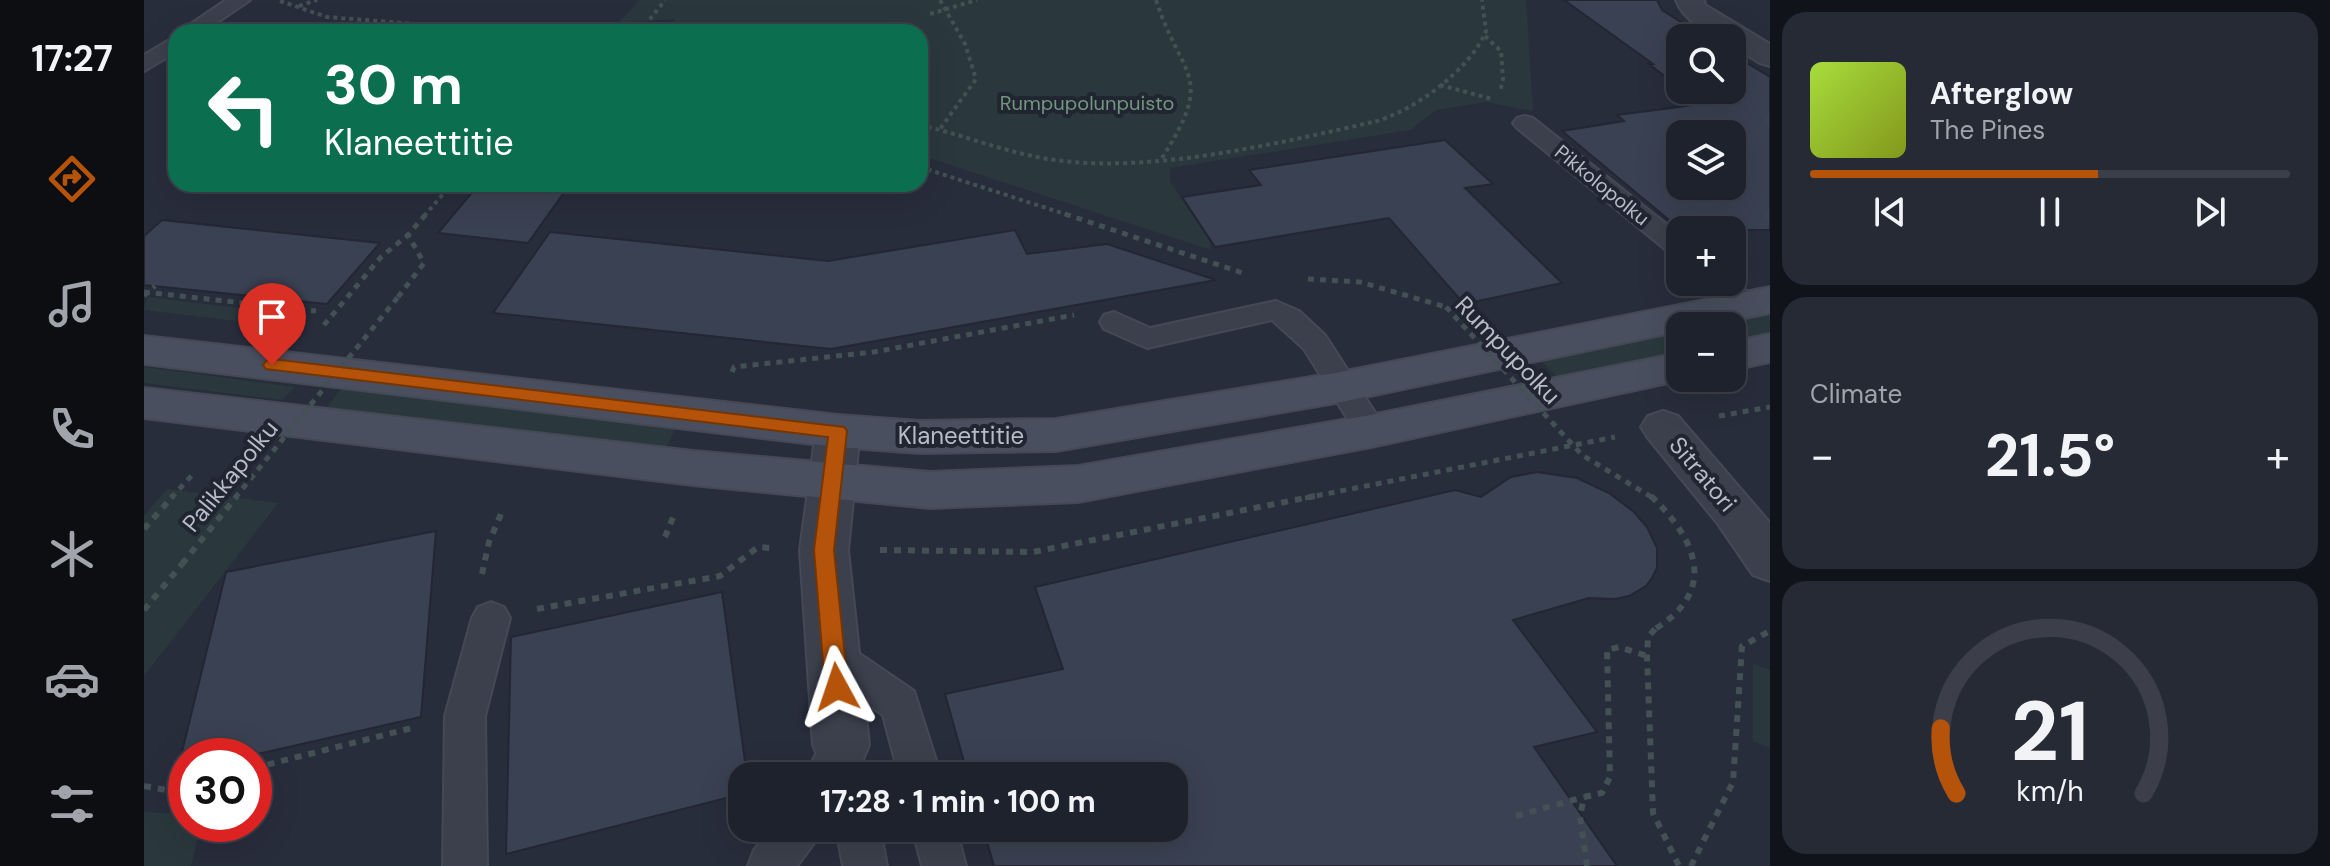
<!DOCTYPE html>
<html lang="en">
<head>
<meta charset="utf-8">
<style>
  body { margin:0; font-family:"DM Sans",sans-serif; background:#262a35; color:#f1f3f6; height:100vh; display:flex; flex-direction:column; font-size:30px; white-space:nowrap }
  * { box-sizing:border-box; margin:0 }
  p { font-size:26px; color:#a1a4aa }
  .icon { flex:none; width:44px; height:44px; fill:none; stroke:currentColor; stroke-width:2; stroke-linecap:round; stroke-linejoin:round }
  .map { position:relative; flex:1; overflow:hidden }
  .drawer { display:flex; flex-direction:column; gap:12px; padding:12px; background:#101319; width:560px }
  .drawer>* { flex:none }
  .guide { position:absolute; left:24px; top:24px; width:760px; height:168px; border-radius:24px; box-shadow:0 8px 32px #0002,0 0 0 2px #3c3f49; background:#0b6e4f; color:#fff; overflow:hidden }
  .buttons { position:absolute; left:1522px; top:24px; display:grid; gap:16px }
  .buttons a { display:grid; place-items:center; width:80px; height:80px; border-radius:16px; background:#1e222d; box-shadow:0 8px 32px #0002,0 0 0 2px #3c3f49; font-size:40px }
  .speed { position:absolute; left:24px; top:738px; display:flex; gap:16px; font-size:40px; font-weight:700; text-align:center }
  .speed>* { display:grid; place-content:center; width:104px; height:104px; border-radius:50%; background:#1e222d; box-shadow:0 8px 32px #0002,0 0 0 2px #3c3f49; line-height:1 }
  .speed .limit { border:12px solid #d22; background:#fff; color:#111 }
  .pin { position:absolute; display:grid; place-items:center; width:68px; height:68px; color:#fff; margin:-82px -34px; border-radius:50% 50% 50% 0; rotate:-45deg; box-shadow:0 0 8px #0007 }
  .pin .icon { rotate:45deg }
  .me { position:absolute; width:88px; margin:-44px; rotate:355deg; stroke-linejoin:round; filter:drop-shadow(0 0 6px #0008) }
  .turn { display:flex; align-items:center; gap:28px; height:168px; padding:0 24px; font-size:36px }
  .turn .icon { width:104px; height:104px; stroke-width:2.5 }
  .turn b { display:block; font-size:56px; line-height:68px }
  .big { font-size:60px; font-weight:700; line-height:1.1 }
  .drawer .widget { flex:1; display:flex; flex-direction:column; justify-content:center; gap:12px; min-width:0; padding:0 28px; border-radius:24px; background:#262a35 }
  .drawer .dial { align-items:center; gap:0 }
  .dial svg { height:208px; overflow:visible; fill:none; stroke:#3c3f49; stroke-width:7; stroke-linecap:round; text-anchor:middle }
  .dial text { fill:#f1f3f6; stroke:none }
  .song { display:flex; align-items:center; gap:24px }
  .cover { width:96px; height:96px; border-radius:12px; background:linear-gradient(135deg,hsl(80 70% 55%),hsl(70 70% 35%)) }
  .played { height:8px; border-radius:4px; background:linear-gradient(90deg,#b45309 60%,#3c3f49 60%) }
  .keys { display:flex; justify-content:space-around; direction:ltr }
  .heat { display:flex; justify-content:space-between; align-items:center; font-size:44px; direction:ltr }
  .trip { position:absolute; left:584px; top:762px; width:460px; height:80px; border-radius:24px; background:#1e222d; box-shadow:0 8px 32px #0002,0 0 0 2px #3c3f49; font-weight:700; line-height:80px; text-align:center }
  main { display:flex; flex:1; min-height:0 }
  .menu { display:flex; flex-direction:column; width:144px; justify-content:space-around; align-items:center; background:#0c0e12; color:#a1a4aa }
  .menu .icon { width:56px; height:56px }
  .menu .on { color:#b45309 }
  .menu b { font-size:36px; color:#f1f3f6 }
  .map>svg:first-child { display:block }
  .green { fill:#2a383d }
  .building { fill:#3a4152; stroke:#222733; stroke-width:2; fill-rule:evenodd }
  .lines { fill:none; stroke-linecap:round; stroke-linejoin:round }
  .lane-casing { stroke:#444955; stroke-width:4 }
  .street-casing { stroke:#444955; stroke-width:4 }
  .secondary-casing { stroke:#444955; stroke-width:4 }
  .path-far2 { stroke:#435155; stroke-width:4; stroke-dasharray:4 4; stroke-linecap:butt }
  .path-far1 { stroke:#435155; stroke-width:5; stroke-dasharray:6 6; stroke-linecap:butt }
  .path { stroke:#435155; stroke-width:6; stroke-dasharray:7 7; stroke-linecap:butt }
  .lane { fill:#3b404c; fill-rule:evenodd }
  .street { fill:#3b404c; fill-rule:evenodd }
  .secondary { fill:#4a4f5f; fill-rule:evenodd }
  .path-bridge-far1 { stroke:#435155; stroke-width:5; stroke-dasharray:6 6; stroke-linecap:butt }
  .path-bridge { stroke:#435155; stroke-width:6; stroke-dasharray:7 7; stroke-linecap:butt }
  .route { fill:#b45309; stroke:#753606; stroke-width:2 }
  .labels { text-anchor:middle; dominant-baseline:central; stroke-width:8; stroke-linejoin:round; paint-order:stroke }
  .far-park-label { font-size:20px; fill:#72957f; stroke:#202531 }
  .far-street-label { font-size:20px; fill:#b7bbc7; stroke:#202531 }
  .street-label { font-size:24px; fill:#b7bbc7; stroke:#202531 }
</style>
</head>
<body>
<main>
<nav class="menu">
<b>17:27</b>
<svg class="icon on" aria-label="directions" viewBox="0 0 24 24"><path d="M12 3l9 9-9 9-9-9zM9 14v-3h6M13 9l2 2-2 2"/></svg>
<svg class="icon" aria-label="music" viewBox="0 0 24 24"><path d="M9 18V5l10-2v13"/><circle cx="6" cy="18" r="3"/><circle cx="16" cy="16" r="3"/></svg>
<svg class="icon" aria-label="phone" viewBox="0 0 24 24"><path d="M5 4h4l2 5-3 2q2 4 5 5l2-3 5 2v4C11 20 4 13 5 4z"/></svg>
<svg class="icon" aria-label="climate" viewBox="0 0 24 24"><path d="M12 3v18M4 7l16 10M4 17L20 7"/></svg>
<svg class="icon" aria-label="car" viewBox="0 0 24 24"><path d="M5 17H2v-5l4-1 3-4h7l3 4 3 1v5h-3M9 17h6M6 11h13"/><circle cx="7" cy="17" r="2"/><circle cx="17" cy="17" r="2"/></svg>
<svg class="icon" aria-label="filters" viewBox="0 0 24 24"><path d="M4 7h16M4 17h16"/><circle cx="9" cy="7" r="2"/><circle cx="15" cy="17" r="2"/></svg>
</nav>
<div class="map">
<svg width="1626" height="866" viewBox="0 0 1626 866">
  <rect width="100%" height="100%" fill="#282d3c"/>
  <g class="green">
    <polygon points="496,0 1382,0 1389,111 1342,102 1292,110 1266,130 1026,168 1026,181 1066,242 1067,250 776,155 776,32 531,32 530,19 474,23"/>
    <polygon points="3,297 121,311 110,323 0,310"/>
    <polygon points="1626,313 1626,334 1588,342 1588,326 1564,326"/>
    <polygon points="1536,332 1536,353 1415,379 1397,361"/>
    <polygon points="0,367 151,387 138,400 0,383"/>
    <polygon points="200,385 532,427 521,450 183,407"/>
    <polygon points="23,489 134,503 0,676 0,516"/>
    <polygon points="1609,664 1626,670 1626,748 1609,741"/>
    <polygon points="0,812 42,814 42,824 57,824 47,866 0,866"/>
  </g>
  <g class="building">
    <polygon points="1420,0 1513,0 1518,10 1562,38 1536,38 1536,88 1505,64 1509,64"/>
    <path d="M1588 54 1626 77V230H1537L1418 131 1480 121 1473 115 1557 104 1539 90H1588ZM1536 134H1588V186H1536Z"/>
    <polygon points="1301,140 1349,184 1321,188 1418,283 1320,304 1245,218 1071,247 1038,197 1117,185 1105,170"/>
    <polygon points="335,184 426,184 384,243 294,233"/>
    <polygon points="18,220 236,243 183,304 0,285 0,236"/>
    <polygon points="871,230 883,254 963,244 1072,280 687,349 349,313 406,232 684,261"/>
    <polygon points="1393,472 1433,478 1465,493 1490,512 1503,527 1513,548 1513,568 1508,578 1502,586 1485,596 1471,599 1445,598 1369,620 1453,732 1390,747 1473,866 850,866 839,828 1030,828 1030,776 824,776 801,694 919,669 891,587 1311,490 1337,497 1367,477"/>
    <polygon points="292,531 277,717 105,756 37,756 82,572"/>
    <polygon points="578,592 603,776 598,776 598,794 362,854 367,637"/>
  </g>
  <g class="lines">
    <defs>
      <g id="lane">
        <polygon points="82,0 106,0 59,32 35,32"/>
        <polygon points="32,36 32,52 0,71 0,55"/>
        <polygon points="1381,116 1389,118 1536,235 1536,256 1527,254 1373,128 1369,123 1373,118"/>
        <path d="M1588 277 1616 304 1612 310C1592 316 1574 298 1563 282H1588Z"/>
        <polygon points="1132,301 1155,311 1181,335 1243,431 1238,439 1227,443 1216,439 1160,349 1128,320 1003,348 960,329 956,322 960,315 970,312 1006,328"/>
        <polygon points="347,602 360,607 366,618 341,716 343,866 299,866 301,716 328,618 334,607"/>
        <polygon points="690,641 704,646 770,691 797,776 755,776 739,715 676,670 671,658 676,646"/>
        <polygon points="697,726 711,732 717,745 703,776 661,776 683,732"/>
        <polygon points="628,828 677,828 670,843 653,866 604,866 610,850"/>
        <polygon points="692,828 736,828 743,866 699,866"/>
        <polygon points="768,828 812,828 822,866 778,866"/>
      </g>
      <g id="street">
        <path d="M1532 0H1560L1561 5 1626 44V66L1616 63 1588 46V38C1567 38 1539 20 1532 0Z"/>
        <polygon points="1519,411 1534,416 1626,523 1626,581 1609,575 1574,524 1504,438 1497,427 1504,416"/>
        <polygon points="694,415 710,420 716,431 704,550 725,745 717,764 697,771 677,764 669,745 656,550 672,431 678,420"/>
      </g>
      <g id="secondary">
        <polygon points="1626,287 1626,313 1561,326 1536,326 1536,331 1197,402 912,451 775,453 694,447 0,364 0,336 694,415 775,421 912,419 1197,372"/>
        <polygon points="1626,334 1626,362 1588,370 1588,342"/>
        <polygon points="1536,353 1536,378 1547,378 1227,447 934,502 786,508 549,485 0,418 0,388 549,451 786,472 934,466 1227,415"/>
      </g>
    </defs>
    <use href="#lane" class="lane-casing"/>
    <use href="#street" class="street-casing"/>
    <use href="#secondary" class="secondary-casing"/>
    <g class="path-far2">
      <polyline points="796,0 821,44 832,79 796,129"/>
      <path d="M1012 0C1038 80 1072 74 1018 158"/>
      <polyline points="136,1 183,17 372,32"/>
      <polyline points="155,6 173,0"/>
      <polyline points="786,14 833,0"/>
      <polyline points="496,32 521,0"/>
      <polyline points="1341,36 1357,51 1359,79 1356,92"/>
      <polyline points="1296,85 1348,99"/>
      <path d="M776 125C824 136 870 156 919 161 1013 172 1136 143 1229 122 1269 112 1326 70 1342 31L1338 0"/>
      <polyline points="776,167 927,216"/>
      <polyline points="280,216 308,184"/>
    </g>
    <g class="path-far1">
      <polyline points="921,214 1102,274"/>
      <polyline points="1164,279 1216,282 1302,307"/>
      <polyline points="0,292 172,311"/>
      <polyline points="0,296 11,286"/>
      <polyline points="254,297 280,263 264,235 282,214"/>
      <polyline points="121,319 139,300"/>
      <polyline points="180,325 237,257 264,235"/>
      <polyline points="588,372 590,367 730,352 930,315"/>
      <polyline points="1575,416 1626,407"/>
      <polyline points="27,498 50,473"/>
      <polyline points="1161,498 1471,437"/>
    </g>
    <g class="path">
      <polyline points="0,529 29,496"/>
      <polyline points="521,537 530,515"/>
      <polyline points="736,550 889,552 1171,496"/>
      <polyline points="338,574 345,542 357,514"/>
      <polyline points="393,609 576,576 614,547 626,548"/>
      <polyline points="0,610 38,564"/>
      <polyline points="1511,629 1504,637 1503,656 1509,813 1535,866"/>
      <polyline points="110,768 272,727"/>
      <polyline points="0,786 22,790 42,785"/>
      <polyline points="1372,816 1440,797"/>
      <polyline points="1443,866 1436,817 1440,797 1458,793 1466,777 1463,650 1475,647 1503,656"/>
      <polyline points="1547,866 1589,782 1598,646 1626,631"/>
    </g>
    <use href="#lane" class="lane"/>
    <use href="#street" class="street"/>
    <use href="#secondary" class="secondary"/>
    <g class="path-bridge-far1">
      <polyline points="1302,307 1438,455 1509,498"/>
      <polyline points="91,498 254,297"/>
    </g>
    <g class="path-bridge">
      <path d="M1507 496C1553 540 1574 590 1511 629"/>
      <polyline points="38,564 93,496"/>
    </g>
  </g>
  <polygon class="route" points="128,359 700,427 703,431 690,550 704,687 700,694 693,697 685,694 681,687 670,550 684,437 122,369 119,365 122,361"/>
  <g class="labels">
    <g class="far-park-label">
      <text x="943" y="103">Rumpupolunpuisto</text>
    </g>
    <g class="far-street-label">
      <text transform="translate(1458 185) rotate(39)">Pikkolopolku</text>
    </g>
    <g class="street-label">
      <text transform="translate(1364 350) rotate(46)">Rumpupolku</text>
      <text x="817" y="435">Klaneettitie</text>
      <text transform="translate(1559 474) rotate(50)">Sitratori</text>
      <text transform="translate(86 476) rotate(-51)">Palikkapolku</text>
    </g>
  </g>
</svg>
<div class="buttons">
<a><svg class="icon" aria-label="search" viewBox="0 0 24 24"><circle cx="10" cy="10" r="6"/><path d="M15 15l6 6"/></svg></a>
<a><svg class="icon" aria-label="layers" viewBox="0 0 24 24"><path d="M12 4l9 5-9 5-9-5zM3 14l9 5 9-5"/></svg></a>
<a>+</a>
<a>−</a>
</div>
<div class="speed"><div class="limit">30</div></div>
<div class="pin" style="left:128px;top:365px;background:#d93025"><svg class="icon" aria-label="arrive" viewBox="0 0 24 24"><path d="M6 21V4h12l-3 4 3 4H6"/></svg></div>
<svg class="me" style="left:693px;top:687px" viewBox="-20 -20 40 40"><path d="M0-17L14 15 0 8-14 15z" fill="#b45309" stroke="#fff" stroke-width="4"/></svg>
<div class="trip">17:28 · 1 min · 100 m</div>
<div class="guide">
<div class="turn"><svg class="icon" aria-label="left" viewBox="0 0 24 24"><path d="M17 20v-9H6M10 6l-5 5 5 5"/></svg><div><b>30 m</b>Klaneettitie</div></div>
</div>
</div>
<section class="drawer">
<div class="widget">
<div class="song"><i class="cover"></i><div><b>Afterglow</b><p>The Pines</p></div></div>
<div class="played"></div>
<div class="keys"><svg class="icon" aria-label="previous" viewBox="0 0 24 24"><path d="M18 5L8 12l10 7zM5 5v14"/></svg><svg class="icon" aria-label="pause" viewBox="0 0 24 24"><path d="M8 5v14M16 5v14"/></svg><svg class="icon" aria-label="next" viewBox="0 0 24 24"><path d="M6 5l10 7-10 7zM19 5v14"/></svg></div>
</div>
<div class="widget"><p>Climate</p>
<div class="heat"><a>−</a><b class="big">21.5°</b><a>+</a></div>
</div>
<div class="widget dial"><svg viewBox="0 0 100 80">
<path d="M14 69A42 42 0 1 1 86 69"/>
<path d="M14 69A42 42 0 0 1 8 44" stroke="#b45309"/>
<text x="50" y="56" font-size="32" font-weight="700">21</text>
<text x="50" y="72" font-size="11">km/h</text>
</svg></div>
</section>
</main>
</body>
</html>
